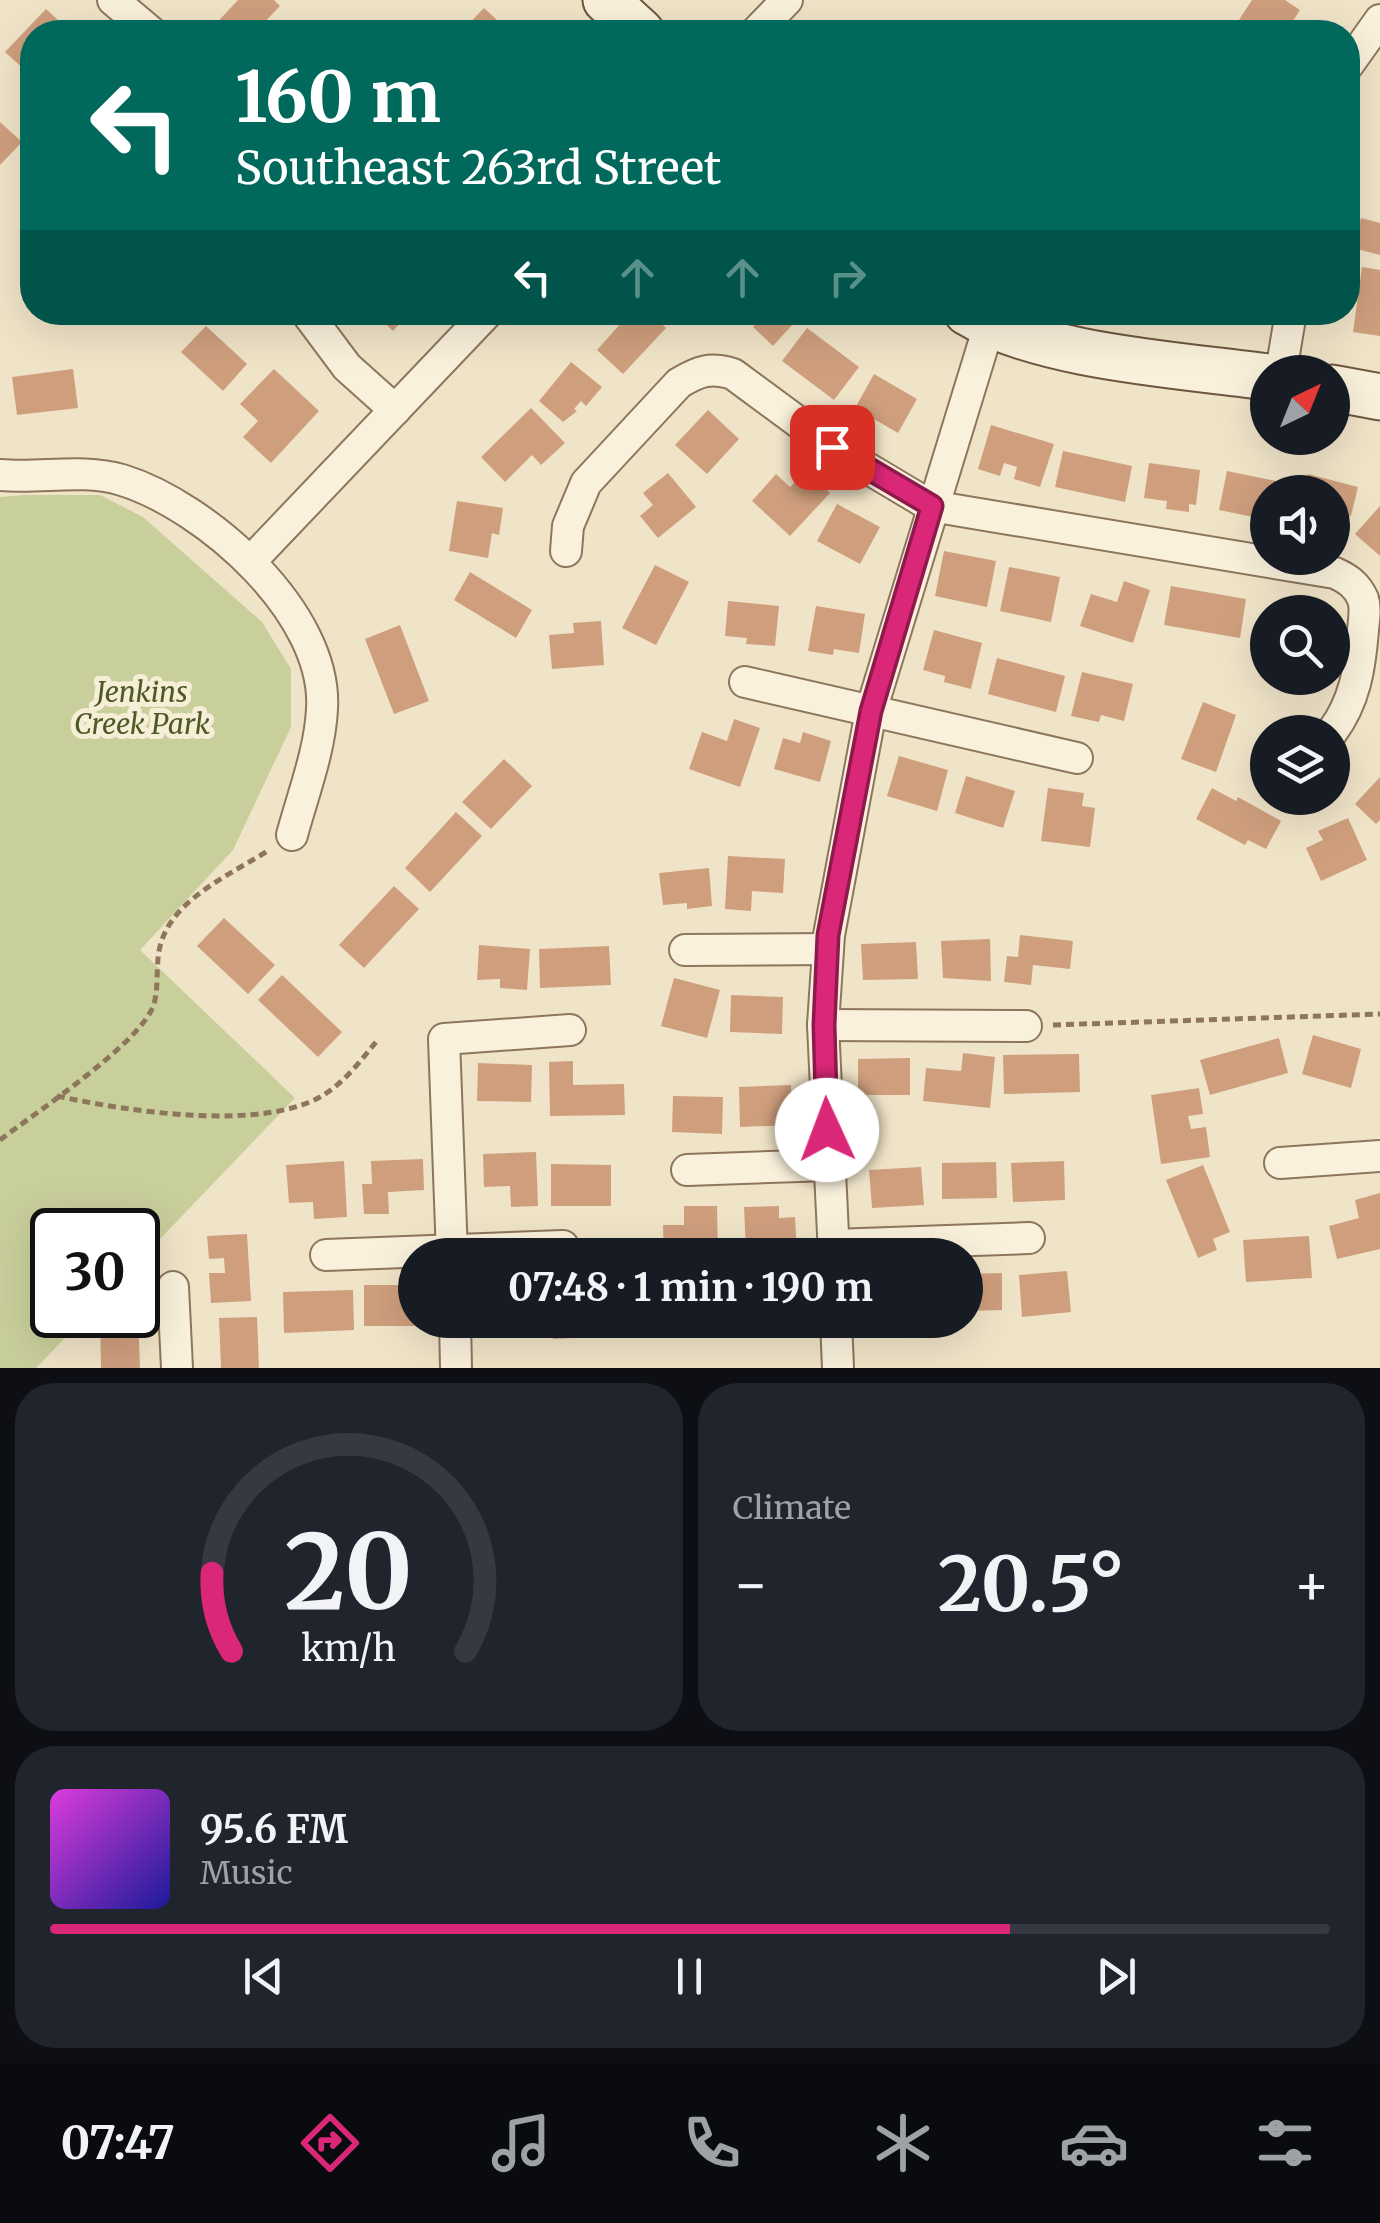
<!DOCTYPE html>
<html lang="en">
<head>
<meta charset="utf-8">
<style>
  body { margin:0; font-family:Merriweather,serif; background:#20242c; color:#f1f3f6; height:100vh; display:flex; flex-direction:column; font-size:38px; white-space:nowrap }
  * { box-sizing:border-box; margin:0 }
  p { font-size:32px; color:#9ea1a6 }
  .icon { flex:none; width:55px; height:55px; fill:none; stroke:currentColor; stroke-width:2; stroke-linecap:round; stroke-linejoin:round }
  .map { position:relative; height:1368px; overflow:hidden }
  .side { display:flex; flex-direction:column; gap:15px; padding:15px; background:#0d0f14; flex:1 }
  .side>* { flex:none }
  .banner { position:absolute; left:20px; top:20px; width:1340px; height:305px; border-radius:40px; box-shadow:0 10px 40px #0002; background:#00695c; color:#fff; overflow:hidden }
  .needle { width:65px; rotate:43deg }
  .controls { position:absolute; left:1250px; top:355px; display:grid; gap:20px }
  .controls a { display:grid; place-items:center; width:100px; height:100px; border-radius:50%; background:#171b24; box-shadow:0 10px 40px #0002; font-size:50px }
  .speed { position:absolute; left:30px; top:1208px; display:flex; gap:20px; font-size:50px; font-weight:700; text-align:center }
  .speed>* { display:grid; place-content:center; width:130px; height:130px; border-radius:50%; background:#171b24; box-shadow:0 10px 40px #0002; line-height:1 }
  .speed .limit { border:5px solid #111; border-radius:15px; background:#fff; color:#111 }
  .pin { position:absolute; display:grid; place-items:center; width:85px; height:85px; color:#fff; margin:-42px; border-radius:20px; box-shadow:0 5px 15px #0006 }
  .me { position:absolute; width:110px; margin:-55px; rotate:358deg; stroke-linejoin:round; filter:drop-shadow(0 0 8px #0008) }
  .turn { display:flex; align-items:center; gap:35px; height:210px; padding:0 50px; font-size:45px }
  .turn .icon { width:130px; height:130px; stroke-width:2.5 }
  .turn b { display:block; font-size:70px; line-height:85px }
  .lanes { display:flex; align-items:center; height:95px; padding:0 50px; background:#0003; justify-content:center; gap:50px; direction:ltr }
  .lanes .off { opacity:.35 }
  .big { font-size:75px; font-weight:700; line-height:1.1 }
  .side .card { flex:1; display:flex; flex-direction:column; justify-content:center; gap:15px; min-width:0; padding:0 35px; border-radius:40px; background:#20242c }
  .side .dial { align-items:center; gap:0 }
  .dial svg { height:260px; overflow:visible; fill:none; stroke:#363941; stroke-width:7; stroke-linecap:round; text-anchor:middle }
  .dial text { fill:#f1f3f6; stroke:none }
  .song { display:flex; align-items:center; gap:30px }
  .cover { width:120px; height:120px; border-radius:15px; background:linear-gradient(135deg,hsl(300 70% 55%),hsl(240 70% 35%)) }
  .played { height:10px; border-radius:5px; background:linear-gradient(90deg,#db2777 75%,#363941 75%) }
  .keys { display:flex; justify-content:space-around; direction:ltr }
  .heat { display:flex; justify-content:space-between; align-items:center; font-size:55px; direction:ltr }
  .side .tiles { flex:1; display:grid; gap:15px; grid-template-columns:1fr 1fr }
  .card:last-child { grid-column:span 2 }
  .trip { position:absolute; left:398px; top:1238px; width:585px; height:100px; border-radius:50px; background:#171b24; box-shadow:0 10px 40px #0002; font-weight:700; line-height:100px; text-align:center }
  .tab-bar { display:flex; height:160px; justify-content:space-around; align-items:center; background:#090b0e; color:#9ea1a6 }
  .tab-bar .icon { width:70px; height:70px }
  .tab-bar .active { color:#db2777 }
  .tab-bar b { font-size:45px; color:#f1f3f6 }
  .map>svg:first-child { display:block }
  .green { fill:#c9cf9b }
  .building { fill:#cf9f7d }
  .lines { fill:none; stroke-linecap:round; stroke-linejoin:round }
  .street-casing { stroke:#8d765c; stroke-width:34 }
  .secondary-casing { stroke:#6f573f; stroke-width:49 }
  .path { stroke:#8d765c; stroke-width:5; stroke-dasharray:8 5; stroke-linecap:butt }
  .street { stroke:#faf1dc; stroke-width:30 }
  .secondary { stroke:#faf1dc; stroke-width:45 }
  .route-casing { stroke:#8e194d; stroke-width:25 }
  .route { stroke:#db2777; stroke-width:18 }
  .labels { text-anchor:middle; dominant-baseline:central; stroke-width:10; stroke-linejoin:round; paint-order:stroke }
  .park-label { font-size:28px; font-style:italic; fill:#4d5a26; stroke:#f7eed8 }
</style>
</head>
<body>
<div class="map">
<svg width="1380" height="1368" viewBox="0 0 1380 1368">
  <rect width="100%" height="100%" fill="#f0e4c8"/>
  <polygon class="green" points="24,495 100,495 143,517 262,622 291,669 291,727 233,850 140,950 295,1098 138,1262 138,1230 52,1230 52,1315 87,1315 36,1368 0,1368 0,497"/>
  <g class="building">
    <polygon points="238,0 274,0 280,6 255,32 213,32 210,30"/>
    <polygon points="1252,0 1285,0 1300,10 1289,27 1297,32 1245,32 1235,26"/>
    <polygon points="484,8 510,32 461,32"/>
    <polygon points="46,9 71,32 32,32 32,69 28,73 5,52"/>
    <polygon points="0,122 22,142 0,165"/>
    <polygon points="1361,218 1380,223 1380,255 1353,248"/>
    <polygon points="1362,267 1380,270 1380,336 1353,332"/>
    <polygon points="373,312 410,312 393,331"/>
    <polygon points="631,312 649,312 666,328 623,374 597,350"/>
    <polygon points="756,312 804,312 773,346 753,327 762,318"/>
    <polygon points="206,326 247,364 223,391 181,352"/>
    <polygon points="807,328 859,367 834,400 782,361"/>
    <polygon points="571,362 602,387 586,406 581,401 574,409 577,411 563,422 539,401"/>
    <polygon points="73,369 78,408 17,415 12,377"/>
    <polygon points="274,369 319,411 271,463 243,437 258,421 240,404"/>
    <polygon points="874,374 917,399 898,433 855,408"/>
    <polygon points="531,408 565,443 541,465 532,455 505,482 481,457"/>
    <polygon points="708,410 739,439 707,474 675,445"/>
    <polygon points="991,425 1054,444 1040,487 1014,479 1017,467 1004,463 1000,476 978,469"/>
    <polygon points="1063,451 1132,466 1125,502 1055,487"/>
    <polygon points="1149,463 1200,470 1196,505 1189,504 1189,512 1166,509 1167,501 1144,498"/>
    <polygon points="806,471 830,493 790,536 752,501 776,474 790,487"/>
    <polygon points="1227,471 1276,481 1273,492 1268,492 1268,520 1219,510"/>
    <polygon points="668,473 696,507 658,538 640,516 653,505 643,493"/>
    <polygon points="1308,474 1358,487 1351,516 1332,512 1332,492 1303,492"/>
    <polygon points="457,501 503,508 499,535 492,533 488,558 449,551"/>
    <polygon points="837,504 880,527 860,564 817,541"/>
    <polygon points="1380,506 1380,556 1355,534"/>
    <polygon points="944,551 996,561 987,607 935,596"/>
    <polygon points="655,565 689,582 656,645 622,628"/>
    <polygon points="1009,567 1060,577 1051,622 1000,611"/>
    <polygon points="470,572 532,610 516,638 454,600"/>
    <polygon points="1124,581 1150,590 1133,643 1080,626 1091,594 1117,602"/>
    <polygon points="1171,586 1246,599 1240,638 1164,625"/>
    <polygon points="728,601 779,606 775,646 746,644 747,638 725,636"/>
    <polygon points="816,606 865,614 859,653 834,649 833,655 808,651"/>
    <polygon points="601,621 604,665 552,669 549,635 574,633 573,623"/>
    <polygon points="400,625 429,701 394,714 365,639"/>
    <polygon points="934,630 982,643 971,689 944,682 945,676 923,670"/>
    <polygon points="997,658 1065,676 1056,712 988,694"/>
    <polygon points="1082,672 1133,684 1124,721 1101,715 1099,722 1071,716"/>
    <polygon points="1203,702 1236,715 1216,772 1181,759"/>
    <polygon points="734,719 760,728 740,787 689,769 702,732 727,741"/>
    <polygon points="803,732 831,741 820,782 774,769 783,738 800,743"/>
    <polygon points="899,756 948,770 937,811 887,796"/>
    <polygon points="504,759 532,786 491,829 462,802"/>
    <polygon points="966,776 1015,791 1003,828 955,813"/>
    <polygon points="1380,777 1380,820 1376,824 1355,804"/>
    <polygon points="1048,788 1084,793 1082,806 1095,808 1090,847 1041,841"/>
    <polygon points="1212,788 1236,801 1238,797 1281,821 1266,849 1248,840 1245,845 1196,819"/>
    <polygon points="456,812 482,836 430,892 405,868"/>
    <polygon points="1348,818 1367,860 1321,881 1306,848 1323,840 1318,831"/>
    <polygon points="728,856 785,859 783,893 752,891 751,911 725,909"/>
    <polygon points="709,868 712,906 687,909 687,903 663,905 659,873"/>
    <polygon points="394,886 419,909 364,968 339,945"/>
    <polygon points="224,918 275,965 248,994 197,946"/>
    <polygon points="1020,935 1073,941 1070,969 1033,965 1031,985 1004,982 1007,956 1018,957"/>
    <polygon points="990,939 991,981 943,978 941,941"/>
    <polygon points="916,942 918,979 863,980 861,944"/>
    <polygon points="479,945 530,949 527,990 500,988 500,979 477,980"/>
    <polygon points="609,946 611,985 540,988 539,949"/>
    <polygon points="282,975 342,1032 318,1057 258,1000"/>
    <polygon points="674,978 720,990 707,1038 661,1026"/>
    <polygon points="731,995 783,997 782,1034 730,1032"/>
    <polygon points="1313,1035 1361,1049 1351,1088 1302,1074"/>
    <polygon points="1279,1038 1288,1073 1210,1095 1200,1060"/>
    <polygon points="963,1053 995,1057 990,1108 923,1101 926,1068 961,1071"/>
    <polygon points="1079,1054 1080,1092 1004,1094 1003,1055"/>
    <polygon points="910,1058 910,1095 858,1095 858,1059"/>
    <polygon points="573,1061 573,1085 624,1084 625,1115 550,1116 549,1062"/>
    <polygon points="478,1063 532,1065 531,1102 477,1101"/>
    <polygon points="791,1085 792,1125 740,1127 739,1087"/>
    <polygon points="1199,1088 1203,1114 1188,1116 1191,1129 1206,1127 1210,1157 1161,1164 1151,1095"/>
    <polygon points="673,1096 723,1097 722,1134 672,1132"/>
    <polygon points="536,1152 538,1206 511,1207 510,1186 484,1187 483,1154"/>
    <polygon points="423,1159 424,1190 388,1192 389,1214 364,1214 362,1184 372,1184 371,1161"/>
    <polygon points="344,1161 347,1217 314,1219 313,1202 289,1203 286,1165"/>
    <polygon points="1064,1161 1065,1200 1013,1202 1011,1163"/>
    <polygon points="996,1162 997,1198 942,1199 942,1163"/>
    <polygon points="551,1164 611,1165 611,1206 551,1206"/>
    <polygon points="1203,1165 1230,1232 1213,1239 1217,1250 1198,1258 1166,1180"/>
    <polygon points="921,1167 924,1205 872,1208 869,1170"/>
    <polygon points="1380,1193 1380,1249 1337,1259 1329,1226 1359,1218 1355,1200"/>
    <polygon points="684,1206 717,1206 718,1255 664,1255 663,1225 684,1225"/>
    <polygon points="779,1206 779,1218 795,1217 797,1255 772,1255 771,1250 746,1251 744,1207"/>
    <polygon points="247,1234 251,1301 211,1303 209,1273 225,1273 224,1258 209,1259 207,1236"/>
    <polygon points="1309,1236 1312,1278 1246,1282 1243,1240"/>
    <polygon points="1067,1271 1071,1312 1022,1317 1019,1275"/>
    <polygon points="1002,1273 1002,1310 965,1311 965,1274"/>
    <polygon points="364,1285 415,1285 415,1320 419,1320 419,1326 364,1326"/>
    <polygon points="353,1290 354,1330 284,1333 283,1292"/>
    <polygon points="100,1315 138,1315 140,1368 101,1368"/>
    <polygon points="257,1317 259,1368 221,1368 219,1318"/>
    <polygon points="553,1320 622,1320 623,1326 593,1327 593,1337 553,1339"/>
  </g>
  <g class="lines">
    <defs>
      <g id="street">
        <polyline points="113,0 151,32"/>
        <polyline points="756,32 787,0"/>
        <polyline points="1348,65 1380,20"/>
        <polyline points="306,312 347,367 395,410"/>
        <polyline points="1281,372 1291,312"/>
        <path d="M0 475C41 479 81 468 122 480 206 506 328 613 322 709 320 751 303 794 292 835"/>
        <path d="M566 551 568 526 586 483 679 383C699 371 710 367 733 374L832 447 931 506 1335 573C1348 579 1357 585 1363 599 1366 608 1364 620 1363 630 1360 668 1355 701 1332 732"/>
        <polyline points="250,562 488,312"/>
        <polyline points="745,682 1077,758"/>
        <polyline points="685,950 828,949"/>
        <polyline points="823,1025 1026,1026"/>
        <polyline points="1280,1163 1380,1156"/>
        <polyline points="687,1170 829,1165"/>
        <polyline points="833,1245 1029,1238"/>
        <polyline points="326,1255 563,1246"/>
        <polyline points="452,1255 444,1039 570,1030"/>
        <polyline points="834,1255 823,1025 829,935 871,711 989,326"/>
        <polyline points="173,1287 177,1368"/>
        <polyline points="455,1320 456,1368"/>
        <polyline points="836,1320 838,1368"/>
      </g>
      <g id="secondary">
        <polyline points="606,0 641,32"/>
        <path d="M967 312C1041 357 1180 365 1268 377"/>
        <polyline points="1332,388 1380,397"/>
      </g>
    </defs>
    <use href="#street" class="street-casing"/>
    <use href="#secondary" class="secondary-casing"/>
    <g class="path">
      <polyline points="1053,1025 1380,1014"/>
      <path d="M57 1096C126 1111 269 1134 328 1092 347 1079 362 1059 376 1042"/>
      <path d="M0 1140C38 1111 130 1050 151 1011 161 992 154 964 161 943 174 898 232 874 269 850"/>
    </g>
    <use href="#street" class="street"/>
    <use href="#secondary" class="secondary"/>
  </g>
  <g class="lines">
    <defs>
      <polyline id="route" points="827,1130 824,1025 828,935 871,711 932,506 832,447"/>
    </defs>
    <use href="#route" class="route-casing"/>
    <use href="#route" class="route"/>
  </g>
  <g class="labels">
    <g class="park-label">
      <text x="142" y="692">Jenkins<tspan x="142" dy="32">Creek Park</tspan></text>
    </g>
  </g>
</svg>
<div class="controls">
<a><svg class="needle" viewBox="-14 -14 28 28"><path d="M0-13l5 13h-10z" fill="#e53935"/><path d="M0 13l5-13h-10z" fill="#9ea1a6"/></svg></a>
<a><svg class="icon" aria-label="sound" viewBox="0 0 24 24"><path d="M4 9h4l5-4v14l-5-4H4zM17 9q2 3 0 6"/></svg></a>
<a><svg class="icon" aria-label="search" viewBox="0 0 24 24"><circle cx="10" cy="10" r="6"/><path d="M15 15l6 6"/></svg></a>
<a><svg class="icon" aria-label="layers" viewBox="0 0 24 24"><path d="M12 4l9 5-9 5-9-5zM3 14l9 5 9-5"/></svg></a>
</div>
<div class="speed"><div class="limit">30</div></div>
<div class="pin" style="left:832px;top:447px;background:#d93025"><svg class="icon" aria-label="arrive" viewBox="0 0 24 24"><path d="M6 21V4h12l-3 4 3 4H6"/></svg></div>
<svg class="me" style="left:827px;top:1130px" viewBox="-20 -20 40 40"><circle r="19" fill="#fff"/><path d="M0-13L10 11 0 6-10 11z" fill="#db2777"/></svg>
<div class="trip">07:48 · 1 min · 190 m</div>
<div class="banner">
<div class="turn"><svg class="icon" aria-label="left" viewBox="0 0 24 24"><path d="M17 20v-9H6M10 6l-5 5 5 5"/></svg><div><b>160 m</b>Southeast 263rd Street</div></div>
<div class="lanes"><svg class="icon" aria-label="left" viewBox="0 0 24 24"><path d="M17 20v-9H6M10 6l-5 5 5 5"/></svg><svg class="icon off" aria-label="ahead" viewBox="0 0 24 24"><path d="M12 20V5M6 11l6-6 6 6"/></svg><svg class="icon off" aria-label="ahead" viewBox="0 0 24 24"><path d="M12 20V5M6 11l6-6 6 6"/></svg><svg class="icon off" aria-label="right" viewBox="0 0 24 24"><path d="M7 20v-9h11M14 6l5 5-5 5"/></svg></div>
</div>
</div>
<section class="side">
<div class="tiles">
<div class="card dial"><svg viewBox="0 0 100 80">
<path d="M14 69A42 42 0 1 1 86 69"/>
<path d="M14 69A42 42 0 0 1 8 45" stroke="#db2777"/>
<text x="50" y="56" font-size="32" font-weight="700">20</text>
<text x="50" y="72" font-size="11">km/h</text>
</svg></div>
<div class="card"><p>Climate</p>
<div class="heat"><a>−</a><b class="big">20.5°</b><a>+</a></div>
</div>
<div class="card">
<div class="song"><i class="cover"></i><div><b>95.6 FM</b><p>Music</p></div></div>
<div class="played"></div>
<div class="keys"><svg class="icon" aria-label="previous" viewBox="0 0 24 24"><path d="M18 5L8 12l10 7zM5 5v14"/></svg><svg class="icon" aria-label="pause" viewBox="0 0 24 24"><path d="M8 5v14M16 5v14"/></svg><svg class="icon" aria-label="next" viewBox="0 0 24 24"><path d="M6 5l10 7-10 7zM19 5v14"/></svg></div>
</div>
</div>
</section>
<nav class="tab-bar">
<b>07:47</b>
<svg class="icon active" aria-label="directions" viewBox="0 0 24 24"><path d="M12 3l9 9-9 9-9-9zM9 14v-3h6M13 9l2 2-2 2"/></svg>
<svg class="icon" aria-label="music" viewBox="0 0 24 24"><path d="M9 18V5l10-2v13"/><circle cx="6" cy="18" r="3"/><circle cx="16" cy="16" r="3"/></svg>
<svg class="icon" aria-label="phone" viewBox="0 0 24 24"><path d="M5 4h4l2 5-3 2q2 4 5 5l2-3 5 2v4C11 20 4 13 5 4z"/></svg>
<svg class="icon" aria-label="climate" viewBox="0 0 24 24"><path d="M12 3v18M4 7l16 10M4 17L20 7"/></svg>
<svg class="icon" aria-label="car" viewBox="0 0 24 24"><path d="M5 17H2v-5l4-1 3-4h7l3 4 3 1v5h-3M9 17h6M6 11h13"/><circle cx="7" cy="17" r="2"/><circle cx="17" cy="17" r="2"/></svg>
<svg class="icon" aria-label="filters" viewBox="0 0 24 24"><path d="M4 7h16M4 17h16"/><circle cx="9" cy="7" r="2"/><circle cx="15" cy="17" r="2"/></svg>
</nav>
</body>
</html>
